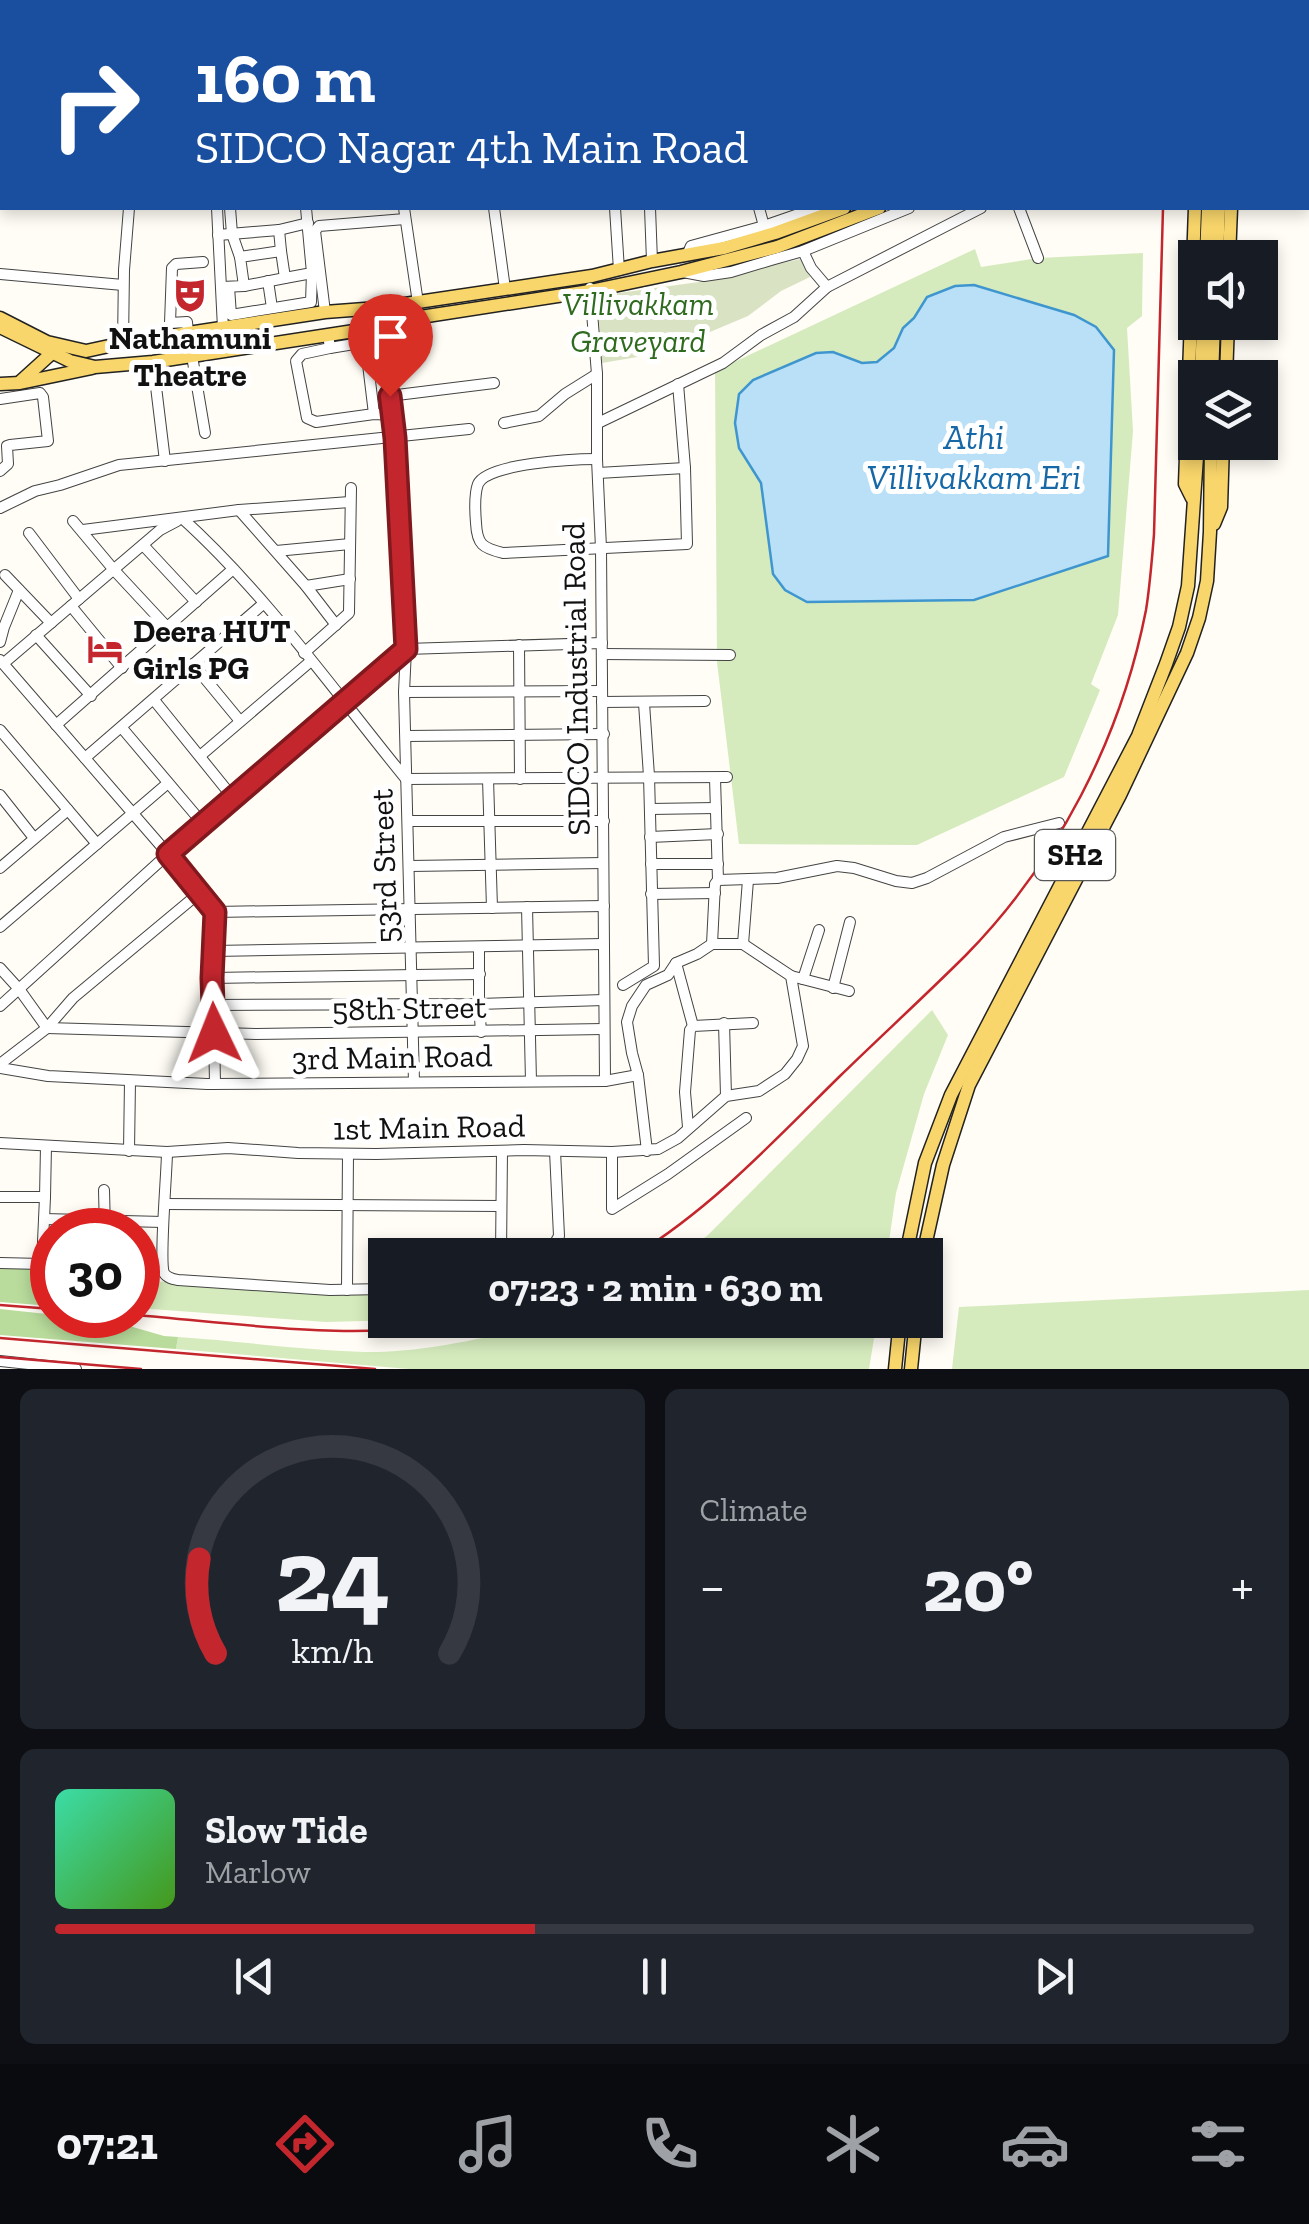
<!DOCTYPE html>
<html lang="en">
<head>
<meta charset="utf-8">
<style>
  body { margin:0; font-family:"Zilla Slab",serif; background:#20242c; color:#f1f3f6; height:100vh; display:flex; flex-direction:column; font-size:38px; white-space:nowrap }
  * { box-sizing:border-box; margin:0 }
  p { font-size:32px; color:#9ea1a6 }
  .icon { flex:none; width:55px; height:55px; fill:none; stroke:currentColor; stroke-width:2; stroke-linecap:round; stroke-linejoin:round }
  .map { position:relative; height:1369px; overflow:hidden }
  .side { display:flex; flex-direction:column; gap:20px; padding:20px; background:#0d0f14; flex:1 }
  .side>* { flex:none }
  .banner { position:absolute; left:0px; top:0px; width:1310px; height:210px; box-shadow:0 5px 15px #0003; background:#1a4fa0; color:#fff; overflow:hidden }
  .tools { position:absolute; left:1178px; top:240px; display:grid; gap:20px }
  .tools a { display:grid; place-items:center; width:100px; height:100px; border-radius:0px; background:#171b24; box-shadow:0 5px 15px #0003; font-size:50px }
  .speed { position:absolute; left:30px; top:1208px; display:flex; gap:20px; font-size:50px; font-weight:700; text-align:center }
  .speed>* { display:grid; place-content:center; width:130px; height:130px; border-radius:50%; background:#171b24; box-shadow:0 5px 15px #0003; line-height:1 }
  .speed .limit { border:15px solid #d22; background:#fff; color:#111 }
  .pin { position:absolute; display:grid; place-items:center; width:85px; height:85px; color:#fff; margin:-102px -42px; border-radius:50% 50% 50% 0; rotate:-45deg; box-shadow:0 0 10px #0007 }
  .pin .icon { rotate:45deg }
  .me { position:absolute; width:110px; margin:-55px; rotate:358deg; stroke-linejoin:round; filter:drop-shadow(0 0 8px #0008) }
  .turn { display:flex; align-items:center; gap:35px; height:210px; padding:0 30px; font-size:45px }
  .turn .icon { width:130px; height:130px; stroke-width:2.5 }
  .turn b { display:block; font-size:70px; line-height:85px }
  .big { font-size:75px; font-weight:800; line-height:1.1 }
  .side .tile { flex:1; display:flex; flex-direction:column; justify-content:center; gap:15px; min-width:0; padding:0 35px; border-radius:15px; background:#20242c }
  .side .dial { align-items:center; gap:0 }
  .dial svg { height:260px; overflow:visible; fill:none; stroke:#363941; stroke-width:7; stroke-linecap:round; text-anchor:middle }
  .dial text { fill:#f1f3f6; stroke:none }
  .song { display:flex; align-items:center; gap:30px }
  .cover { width:120px; height:120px; border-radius:15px; background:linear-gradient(135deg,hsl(160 70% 55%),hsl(100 70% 35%)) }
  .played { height:10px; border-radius:5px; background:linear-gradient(90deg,#c4262e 40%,#363941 40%) }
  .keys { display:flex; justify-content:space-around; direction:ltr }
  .heat { display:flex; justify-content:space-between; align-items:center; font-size:55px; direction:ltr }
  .side .tiles { flex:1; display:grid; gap:20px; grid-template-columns:1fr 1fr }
  .tile:last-child { grid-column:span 2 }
  .trip { position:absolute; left:368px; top:1238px; width:575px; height:100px; border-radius:0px; background:#171b24; box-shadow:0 5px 15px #0003; font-weight:800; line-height:100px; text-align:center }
  .dock { display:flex; height:160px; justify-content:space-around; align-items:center; background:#090b0e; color:#9ea1a6 }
  .dock .icon { width:70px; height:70px }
  .dock .on { color:#c4262e }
  .dock b { font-size:45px; color:#f1f3f6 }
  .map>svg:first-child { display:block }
  .green { fill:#d5ebbd; fill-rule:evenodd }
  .forest { fill:#b9dc9c }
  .cemetery { fill:#d9e3c4 }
  .water { fill:#b9e0f7; stroke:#3f96cf; stroke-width:2.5 }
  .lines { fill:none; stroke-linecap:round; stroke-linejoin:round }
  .minor-casing { stroke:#444; stroke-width:12 }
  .major-casing { stroke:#222; stroke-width:15 }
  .minor { stroke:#fff; stroke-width:10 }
  .major { stroke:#f9d66b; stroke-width:12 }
  .rail { stroke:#c4262e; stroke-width:2.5 }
  .route-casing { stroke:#7f191e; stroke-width:25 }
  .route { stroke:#c4262e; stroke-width:18 }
  .labels { text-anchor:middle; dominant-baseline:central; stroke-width:10; stroke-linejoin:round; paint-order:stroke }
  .shield { fill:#fff; stroke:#585858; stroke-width:2.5 }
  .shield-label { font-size:30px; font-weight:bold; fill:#111 }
  .park-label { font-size:32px; font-style:italic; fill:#2f6b1f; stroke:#fff }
  .poi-label { font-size:32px; font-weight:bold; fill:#111; stroke:#fff }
  .street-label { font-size:32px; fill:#111; stroke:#fff }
  .water-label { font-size:35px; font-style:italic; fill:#1768a6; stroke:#fff }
</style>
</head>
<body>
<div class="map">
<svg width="1309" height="1369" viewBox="0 0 1309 1369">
  <rect width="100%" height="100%" fill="#fffdf5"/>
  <g class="green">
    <path d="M975 249 981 267 1038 258 1143 253 1142 316 1127 328 1133 431 1118 615 1091 684 1100 690 1064 777 917 845 739 844 717 662 715 371ZM927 297 1113 350 1108 556 773 574 761 483 739 394 753 380 816 353 833 352 862 363 877 362 894 348 903 328 914 319Z"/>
    <polygon points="932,1010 948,1035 924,1094 896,1193 887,1255 678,1255 707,1236"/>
    <polygon points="138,1280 330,1293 385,1292 385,1320 402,1320 326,1322 138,1308"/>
    <polygon points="1309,1290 1309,1369 952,1369 959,1307"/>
    <path d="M547 1320H877L869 1369H409L176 1349 178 1337C239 1341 302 1350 364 1352 417 1353 496 1338 547 1320Z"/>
  </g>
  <g class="forest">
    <rect x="768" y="0" width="168" height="2"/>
    <polygon points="0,1264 39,1266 52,1283 52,1306 0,1302"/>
    <polygon points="0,1309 112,1321 164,1336 178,1337 176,1349 0,1335"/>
  </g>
  <polygon class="cemetery" points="800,259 810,277 781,291 748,316 710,332 649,355 602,363 597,296 699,282"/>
  <polygon class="water" points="974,285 1074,315 1096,327 1114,350 1108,556 974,600 807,602 785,590 773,574 761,483 739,448 735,423 739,394 753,380 816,353 833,352 862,363 877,362 894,348 903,328 914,318 927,297 955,286"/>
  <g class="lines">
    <defs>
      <g id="minor">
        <polyline points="401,0 401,2"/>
        <polyline points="606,0 607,2"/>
        <polyline points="639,0 639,2"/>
        <polyline points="706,0 706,2"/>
        <polyline points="732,0 732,2"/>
        <polyline points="1091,0 1091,2"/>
        <polyline points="69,2 69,0"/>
        <polyline points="217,2 217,0"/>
        <polyline points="343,2 343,0"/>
        <polyline points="562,2 562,0"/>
        <polyline points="0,26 2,26"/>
        <polyline points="0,69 2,69"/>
        <polyline points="0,121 2,121"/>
        <polyline points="0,186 2,187"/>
        <polyline points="217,208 223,328"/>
        <polyline points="230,208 232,234 240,257"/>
        <polyline points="404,208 418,303"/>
        <polyline points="494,208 505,289"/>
        <polyline points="615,208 619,270"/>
        <polyline points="650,208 652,261"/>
        <polyline points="759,208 764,226"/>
        <polyline points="1019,208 1038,258"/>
        <polyline points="218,235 279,230 308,223"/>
        <polyline points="687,255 691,246 764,226 816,208"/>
        <polyline points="683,272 704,276 731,272 771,260 803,251 909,208"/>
        <polyline points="0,274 123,285"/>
        <polyline points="285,278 312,273 306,208"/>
        <polyline points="268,281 272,308"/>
        <polyline points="244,286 285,278 281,251"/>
        <polyline points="222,287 244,286 240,257 281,251 279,230"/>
        <polyline points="229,287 231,315 311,302 312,273"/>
        <polyline points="827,287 981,208"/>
        <polyline points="590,288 597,374 597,459 601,548 605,1081"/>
        <polyline points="325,312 315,231 319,226 405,219"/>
        <polyline points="188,332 187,322 170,323 172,268 176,264 203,262"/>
        <polyline points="328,335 330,348 302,354 296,361 307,418 316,422 374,414 392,415"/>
        <polyline points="123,343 124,270 129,208"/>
        <polyline points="330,348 354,344 363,347 367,356 374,414"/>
        <polyline points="192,356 205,433"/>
        <polyline points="153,362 165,461"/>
        <polyline points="389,396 494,383"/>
        <polyline points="0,399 40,393 43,397 48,441 10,445 7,446 8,464 0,471"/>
        <polyline points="504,423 539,416 565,394 597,374"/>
        <polyline points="598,423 723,363 761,335 794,317 827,287 811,268 803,251"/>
        <path d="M597 459C576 459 487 463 478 484 474 495 475 511 476 523 477 545 483 548 503 553L687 544 685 468 678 384"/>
        <polyline points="598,473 685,468"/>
        <polyline points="0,508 35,491 60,485 119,465 469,429"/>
        <polyline points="239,510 306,586 336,625"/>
        <path d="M182 518C265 593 335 692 406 779L727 777"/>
        <polyline points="73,521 114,570 167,627"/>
        <polyline points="83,530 239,510 350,502"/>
        <polyline points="29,533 79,599"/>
        <polyline points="143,545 196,602"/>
        <polyline points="276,551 350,544"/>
        <polyline points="5,575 51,623"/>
        <polyline points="306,586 350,579"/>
        <polyline points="71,606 122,668"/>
        <polyline points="36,635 91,696"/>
        <polyline points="0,642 4,627 19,590"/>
        <polyline points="519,645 520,779"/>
        <polyline points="304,653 349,613 351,488"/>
        <polyline points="602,654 730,655"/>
        <polyline points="0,660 168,854 215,912 604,906"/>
        <polyline points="4,663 160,530 177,521"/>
        <polyline points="193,664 240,721"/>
        <polyline points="404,692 602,691"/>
        <polyline points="154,700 234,799"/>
        <polyline points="602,702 705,701"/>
        <polyline points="56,725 232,570"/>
        <polyline points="122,728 204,825"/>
        <polyline points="0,730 97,844"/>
        <polyline points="406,736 604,734"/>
        <polyline points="200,756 311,661"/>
        <polyline points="85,758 263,604"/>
        <polyline points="715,778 718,880"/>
        <polyline points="488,779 492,908"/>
        <polyline points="0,795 34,838"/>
        <polyline points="650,809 716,808"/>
        <polyline points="408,821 604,821"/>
        <polyline points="650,837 718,834"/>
        <polyline points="651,864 718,864"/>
        <polyline points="410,866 603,863"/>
        <polyline points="0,868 68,810"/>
        <polyline points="651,894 715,893"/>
        <polyline points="527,907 531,1081"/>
        <polyline points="0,927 168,783"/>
        <polyline points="712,944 715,884 718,880 777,878 837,866 854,868 896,881 912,883 927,878 1004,837 1059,823"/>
        <polyline points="743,944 748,880"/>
        <polyline points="479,948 479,1004 481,1032"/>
        <polyline points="213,951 603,944"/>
        <polyline points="676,963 693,1026"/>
        <polyline points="0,968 19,989 47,1028 256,1034 604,1029"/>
        <polyline points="791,976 849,991"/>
        <polyline points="213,978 480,974"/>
        <polyline points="803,979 819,930"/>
        <polyline points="623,985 654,966 649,776 644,703"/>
        <polyline points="833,988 850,922"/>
        <polyline points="215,1005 479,1004 604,1000"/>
        <polyline points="0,1006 168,854 406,649 395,438 380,327"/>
        <polyline points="724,1023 726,1096"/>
        <polyline points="0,1064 47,1028 73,998 198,894"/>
        <polyline points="0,1068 48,1076 207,1084 605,1081 638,1075"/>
        <polyline points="414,1082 404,692 406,649 602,643"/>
        <polyline points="215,1084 213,978 215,912"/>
        <polyline points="688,1127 685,1092 690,1030 693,1026 753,1023"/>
        <polyline points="0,1143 167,1152 228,1148 298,1153 376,1154 524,1150 612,1152 658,1149 678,1138 726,1096 759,1091 785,1074 797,1059 803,1046 791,976 743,944 712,944 697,954 676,963 668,975 646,985 632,1006 627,1022 632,1053 638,1075 647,1151"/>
        <polyline points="129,1151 130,1081"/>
        <path d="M167 1152C167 1171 159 1261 164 1273 167 1278 173 1279 178 1280L330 1290 385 1289"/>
        <polyline points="612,1152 612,1209 668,1174 746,1118"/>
        <polyline points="104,1190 105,1230"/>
        <polyline points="0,1197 45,1197 46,1146"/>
        <polyline points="165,1204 501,1206"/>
        <polyline points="44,1219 163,1222"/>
        <polyline points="501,1255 502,1151"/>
        <polyline points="539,1255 555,1243 559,1236 555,1151"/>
        <polyline points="0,1263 42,1264 45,1197"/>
        <polyline points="347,1290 348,1154"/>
        <polyline points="0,1361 76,1369"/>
      </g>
      <g id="major">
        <polyline points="1187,0 1187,2"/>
        <polyline points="1198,0 1199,2"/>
        <polyline points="1214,0 1214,2"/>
        <polyline points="1228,0 1230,2"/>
        <polyline points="1308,69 1309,69"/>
        <polyline points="1308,81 1309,81"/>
        <polyline points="1308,100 1309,99"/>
        <polyline points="1308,120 1309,119"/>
        <polyline points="1206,258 1208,208"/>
        <polyline points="1217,258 1219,208"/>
        <polyline points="1229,258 1231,208"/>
        <polyline points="0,318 47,342 86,351 123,343 325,312 378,308 592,276 652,261 724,248 775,233 844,208"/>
        <polyline points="0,327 70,361 95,367 153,362 380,327 414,318 590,291 681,272 777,247 879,208"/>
        <polyline points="1201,378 1203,322"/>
        <polyline points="1212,378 1214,322"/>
        <polyline points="1226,378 1228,322"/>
        <polyline points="21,381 53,352 56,346"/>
        <polyline points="0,384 20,383 92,368"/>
        <polyline points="1192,498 1185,484 1195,208"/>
        <polyline points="1214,524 1221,507 1223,442"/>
        <polyline points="906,1255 925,1163 951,1095 1138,736 1166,664 1179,627 1188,586 1198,442"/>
        <polyline points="923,1255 943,1165 969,1085 1120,795 1187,653 1199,618 1207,581 1210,532 1211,442"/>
        <polyline points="895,1369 900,1320"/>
        <polyline points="911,1369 916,1320"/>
      </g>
    </defs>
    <use href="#minor" class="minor-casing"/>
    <use href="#major" class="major-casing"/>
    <use href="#minor" class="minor"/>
    <use href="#major" class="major"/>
    <g class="rail">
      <polyline points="1156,0 1156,2"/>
      <polyline points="893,2 895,0"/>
      <path d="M635 1255C712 1208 776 1139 840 1076 882 1035 925 996 966 955 1058 861 1121 738 1146 610 1150 585 1152 559 1154 534L1163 208"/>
      <polyline points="0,1305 52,1309"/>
      <path d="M135 1315C246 1324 360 1343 470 1320"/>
      <polyline points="0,1338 375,1369"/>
      <polyline points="0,1357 141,1369"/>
    </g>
  </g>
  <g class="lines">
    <defs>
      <polyline id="route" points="214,1033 212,978 215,912 168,854 406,649 395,438 390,396"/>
    </defs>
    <use href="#route" class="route-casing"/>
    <use href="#route" class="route"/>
  </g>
  <defs>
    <symbol id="theatre-bare" viewBox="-9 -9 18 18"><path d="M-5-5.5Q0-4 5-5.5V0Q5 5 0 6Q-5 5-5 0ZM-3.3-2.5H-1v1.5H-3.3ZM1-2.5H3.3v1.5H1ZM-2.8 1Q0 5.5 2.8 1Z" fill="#c4262e" stroke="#fff" stroke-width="2.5" paint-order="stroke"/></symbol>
    <symbol id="hotel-bare" viewBox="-9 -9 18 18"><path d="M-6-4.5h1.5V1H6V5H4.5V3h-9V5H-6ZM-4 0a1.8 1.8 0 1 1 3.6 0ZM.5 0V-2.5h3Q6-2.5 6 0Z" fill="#c4262e" stroke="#fff" stroke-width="2.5" paint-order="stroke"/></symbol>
  </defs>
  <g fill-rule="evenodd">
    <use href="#theatre-bare" x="165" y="270" width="50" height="50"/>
    <use href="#hotel-bare" x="80" y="624" width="50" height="50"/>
  </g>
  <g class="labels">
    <rect class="shield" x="1035" y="830" width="80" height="50" rx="8"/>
    <g class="shield-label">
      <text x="1075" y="855">SH2</text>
    </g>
    <g class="park-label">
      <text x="638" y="304">Villivakkam<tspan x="638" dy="37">Graveyard</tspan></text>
    </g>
    <g class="poi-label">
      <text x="190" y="338">Nathamuni<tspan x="190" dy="37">Theatre</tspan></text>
      <text x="133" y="631" text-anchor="start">Deera HUT<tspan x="133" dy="37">Girls PG</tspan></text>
    </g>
    <g class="street-label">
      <text transform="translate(576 679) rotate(-91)">SIDCO Industrial Road</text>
      <text transform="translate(384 866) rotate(-92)">53rd Street</text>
      <text transform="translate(409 1008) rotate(-1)">58th Street</text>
      <text transform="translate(392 1057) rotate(-1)">3rd Main Road</text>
      <text transform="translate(429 1127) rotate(-1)">1st Main Road</text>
    </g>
    <g class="water-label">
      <text x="974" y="437">Athi<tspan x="974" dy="40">Villivakkam Eri</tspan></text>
    </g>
  </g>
</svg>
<div class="tools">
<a><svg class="icon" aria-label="sound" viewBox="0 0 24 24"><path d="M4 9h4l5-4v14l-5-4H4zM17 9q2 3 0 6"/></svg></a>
<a><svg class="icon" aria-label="layers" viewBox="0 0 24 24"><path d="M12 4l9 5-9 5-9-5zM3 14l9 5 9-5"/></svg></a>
</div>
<div class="speed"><div class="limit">30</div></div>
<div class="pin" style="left:390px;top:396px;background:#d93025"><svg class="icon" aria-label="arrive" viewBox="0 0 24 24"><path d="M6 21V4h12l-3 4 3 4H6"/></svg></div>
<svg class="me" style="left:214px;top:1033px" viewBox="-20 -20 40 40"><path d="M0-17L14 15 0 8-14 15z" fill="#c4262e" stroke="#fff" stroke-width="4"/></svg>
<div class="trip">07:23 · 2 min · 630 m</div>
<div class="banner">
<div class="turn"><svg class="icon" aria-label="right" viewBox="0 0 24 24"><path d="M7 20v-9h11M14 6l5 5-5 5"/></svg><div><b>160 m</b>SIDCO Nagar 4th Main Road</div></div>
</div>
</div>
<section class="side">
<div class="tiles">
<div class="tile dial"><svg viewBox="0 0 100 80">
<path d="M14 69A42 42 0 1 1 86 69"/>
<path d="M14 69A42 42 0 0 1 9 40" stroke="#c4262e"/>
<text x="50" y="56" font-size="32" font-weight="700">24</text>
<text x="50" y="72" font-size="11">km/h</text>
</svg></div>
<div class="tile"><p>Climate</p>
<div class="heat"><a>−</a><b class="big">20°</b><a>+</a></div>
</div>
<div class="tile">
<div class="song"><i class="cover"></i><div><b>Slow Tide</b><p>Marlow</p></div></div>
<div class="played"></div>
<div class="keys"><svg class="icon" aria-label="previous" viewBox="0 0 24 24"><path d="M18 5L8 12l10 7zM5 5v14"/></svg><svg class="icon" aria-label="pause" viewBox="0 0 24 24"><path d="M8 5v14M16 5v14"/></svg><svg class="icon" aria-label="next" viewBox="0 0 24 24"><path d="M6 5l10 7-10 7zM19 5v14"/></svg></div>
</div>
</div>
</section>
<nav class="dock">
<b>07:21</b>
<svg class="icon on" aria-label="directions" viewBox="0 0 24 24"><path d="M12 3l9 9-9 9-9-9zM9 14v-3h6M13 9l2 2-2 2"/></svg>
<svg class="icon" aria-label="music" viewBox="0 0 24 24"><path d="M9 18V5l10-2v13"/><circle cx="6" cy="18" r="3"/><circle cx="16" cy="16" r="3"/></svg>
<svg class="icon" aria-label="phone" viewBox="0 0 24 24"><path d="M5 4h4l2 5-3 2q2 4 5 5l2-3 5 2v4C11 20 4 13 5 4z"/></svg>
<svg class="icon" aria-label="climate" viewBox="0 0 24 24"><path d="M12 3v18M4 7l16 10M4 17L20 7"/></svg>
<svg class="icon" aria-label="car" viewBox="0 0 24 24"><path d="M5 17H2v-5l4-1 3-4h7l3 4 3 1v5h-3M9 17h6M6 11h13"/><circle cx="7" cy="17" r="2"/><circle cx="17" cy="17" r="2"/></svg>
<svg class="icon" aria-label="filters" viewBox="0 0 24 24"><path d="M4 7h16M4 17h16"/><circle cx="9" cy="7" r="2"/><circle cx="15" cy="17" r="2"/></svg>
</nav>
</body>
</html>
